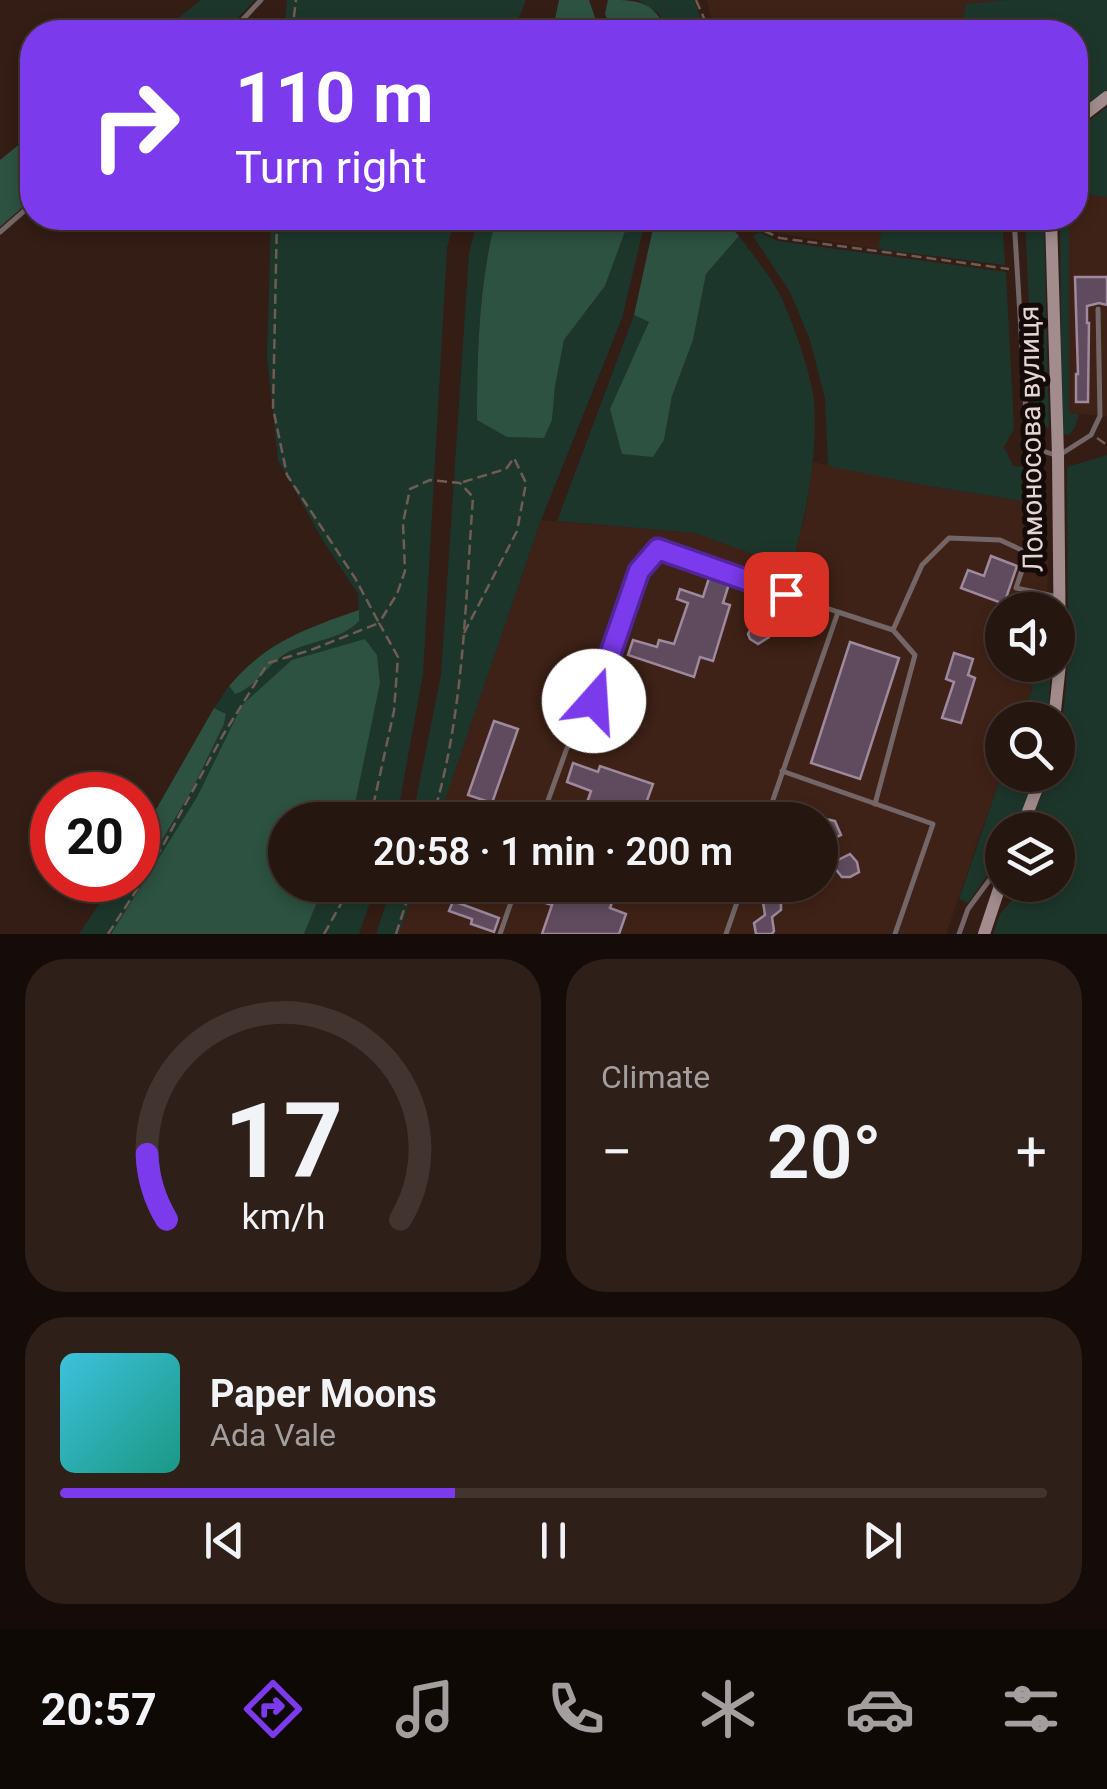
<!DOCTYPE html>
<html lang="en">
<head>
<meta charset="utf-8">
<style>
  body { margin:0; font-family:Roboto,sans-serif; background:#2e1f19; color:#f1f3f6; height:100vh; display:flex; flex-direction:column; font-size:38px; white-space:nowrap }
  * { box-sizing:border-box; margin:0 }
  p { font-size:32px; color:#a49f9f }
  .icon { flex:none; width:55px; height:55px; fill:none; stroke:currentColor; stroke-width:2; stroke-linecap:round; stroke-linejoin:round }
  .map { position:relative; height:934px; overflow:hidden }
  .side { display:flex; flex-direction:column; gap:25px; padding:25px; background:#150c09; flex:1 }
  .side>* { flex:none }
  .top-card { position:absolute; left:20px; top:20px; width:1068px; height:210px; border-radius:40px; box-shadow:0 5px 15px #0003,0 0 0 2px #423530; background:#7c3aed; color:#fff; overflow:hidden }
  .tools { position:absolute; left:985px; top:592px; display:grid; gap:20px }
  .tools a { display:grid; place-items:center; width:90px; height:90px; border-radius:50%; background:#261610; box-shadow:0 5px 15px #0003,0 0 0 2px #423530; font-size:50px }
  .speed { position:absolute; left:30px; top:772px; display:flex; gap:20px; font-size:50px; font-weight:700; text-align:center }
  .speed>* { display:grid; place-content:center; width:130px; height:130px; border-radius:50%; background:#261610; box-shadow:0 5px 15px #0003,0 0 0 2px #423530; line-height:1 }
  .speed .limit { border:15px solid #d22; background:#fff; color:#111 }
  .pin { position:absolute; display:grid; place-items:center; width:85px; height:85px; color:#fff; margin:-42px; border-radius:20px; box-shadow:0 5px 15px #0006 }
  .me { position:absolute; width:110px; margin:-55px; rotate:19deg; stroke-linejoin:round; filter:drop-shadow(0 0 8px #0008) }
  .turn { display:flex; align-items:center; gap:35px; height:210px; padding:0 50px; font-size:45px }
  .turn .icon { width:130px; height:130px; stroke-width:2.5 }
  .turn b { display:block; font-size:70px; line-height:85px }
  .big { font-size:75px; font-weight:600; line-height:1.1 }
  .side .tile { flex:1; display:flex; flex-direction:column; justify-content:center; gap:15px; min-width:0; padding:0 35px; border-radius:40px; background:#2e1f19 }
  .side .dial { align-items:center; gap:0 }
  .dial svg { height:260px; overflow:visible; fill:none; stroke:#423530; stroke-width:7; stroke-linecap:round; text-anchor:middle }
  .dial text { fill:#f1f3f6; stroke:none }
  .song { display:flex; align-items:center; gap:30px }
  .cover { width:120px; height:120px; border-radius:15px; background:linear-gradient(135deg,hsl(190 70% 55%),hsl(170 70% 35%)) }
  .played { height:10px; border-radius:5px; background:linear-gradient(90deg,#7c3aed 40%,#423530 40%) }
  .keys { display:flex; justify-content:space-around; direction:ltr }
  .heat { display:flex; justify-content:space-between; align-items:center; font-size:55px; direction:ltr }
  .side .tiles { flex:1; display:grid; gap:25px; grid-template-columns:1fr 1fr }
  .tile:last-child { grid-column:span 2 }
  .trip { position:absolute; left:268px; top:802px; width:570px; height:100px; border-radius:50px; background:#261610; box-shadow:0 5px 15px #0003,0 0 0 2px #423530; font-weight:600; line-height:100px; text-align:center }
  .menu { display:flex; height:160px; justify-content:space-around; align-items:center; background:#0f0906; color:#a49f9f }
  .menu .icon { width:70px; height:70px }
  .menu .current { color:#7c3aed }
  .menu b { font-size:45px; color:#f1f3f6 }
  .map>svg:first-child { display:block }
  .built { fill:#3f2217 }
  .green { fill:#1d362b }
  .forest { fill:#2d5241 }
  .building { fill:#5f4b5d; stroke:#9e899d; stroke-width:2.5 }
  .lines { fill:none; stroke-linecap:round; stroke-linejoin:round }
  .path { stroke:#705c55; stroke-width:2.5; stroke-dasharray:10 5; stroke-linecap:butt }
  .lane { stroke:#746667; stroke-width:5 }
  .secondary { stroke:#a28c8e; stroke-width:12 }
  .route-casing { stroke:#51269a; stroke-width:25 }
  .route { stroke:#7c3aed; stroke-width:18 }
  .labels { text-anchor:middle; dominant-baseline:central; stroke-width:10; stroke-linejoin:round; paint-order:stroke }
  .street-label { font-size:28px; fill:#e6d6d1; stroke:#140a07 }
</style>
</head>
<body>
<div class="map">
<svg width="1107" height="934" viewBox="0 0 1107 934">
  <rect width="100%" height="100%" fill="#331d15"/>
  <g class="built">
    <polygon points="707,0 1007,0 966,4 961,32 714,32"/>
    <polygon points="1075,194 1107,197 1107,416 1069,413 1069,218 1075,218"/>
    <polygon points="763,218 884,218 878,249 781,234 766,229"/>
    <polygon points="813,462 923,485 1045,505 1048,565 1047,602 1044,610 1002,610 1002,665 1029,665 1032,690 1021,720 1002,720 1002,773 946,934 399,934 416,885 820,885 820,820 438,820 541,520 695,533 791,568 805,516"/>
  </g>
  <g class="green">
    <polygon points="201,0 255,0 224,32 160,32"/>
    <polygon points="287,0 526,0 513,32 284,32"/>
    <polygon points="638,0 694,0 706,32 668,32 659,14"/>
    <polygon points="1007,0 1107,0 1107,90 1075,116 1075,32 961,32 966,4"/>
    <polygon points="1107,107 1107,197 1075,194 1075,138 1090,120"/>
    <path d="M271 218H455L447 248 423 674 398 811 396 820H350L354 809 380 683 377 655 242 705 197 797 111 934H79L115 880H138V874L156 850 192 790 224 724 226 714 214 708 229 686 235 694C255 688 268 665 286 654 308 639 341 641 359 621L358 594 322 539 278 460 267 357Z"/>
    <path d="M478 218H496C479 282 477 353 477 420H552L555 384 564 340 605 286 630 218H646L622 318 541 520 438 820H412L441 675 469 253Z"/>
    <polygon points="884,218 1002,218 1005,265 878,249"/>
    <polygon points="1025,218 1044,218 1049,428 1041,426 1034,414"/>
    <polygon points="1060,218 1069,218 1069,413 1079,414 1075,427 1069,435 1062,434"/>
    <polygon points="759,232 778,241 1006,272 1014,429 1004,447 1013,466 1045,468 1045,505 923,485 828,466 825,399 810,340 790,292 753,236"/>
    <path d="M739 236C753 256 772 277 782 299 793 323 812 376 814 401 818 458 806 514 791 568L695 533 557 521 634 315 649 322 652 457 664 440 672 396 693 340 706 274Z"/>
    <path d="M1107 455V934H993L1000 914 1025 885H1058V830H1028L1049 775H1058C1058 739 1066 704 1067 668 1069 601 1067 534 1067 467Z"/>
    <polygon points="1029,665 1051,665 1048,720 1021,720 1032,690"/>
    <polygon points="1002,773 1035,775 1015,830 1002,830 1002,854 968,903 959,899"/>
    <polygon points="324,885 376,885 359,934 304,934"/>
    <polygon points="392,885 416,885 399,934 376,934"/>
  </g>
  <g class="forest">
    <polygon points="559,0 589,0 600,32 547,32 555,19"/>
    <path d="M608 0C641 0 652 1 668 32H613L605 14Z"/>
    <polygon points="32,134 32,199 0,227 0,160"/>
    <path d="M496 218H630L605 286 564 340 555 386 552 420 544 438 507 437 477 420C477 353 479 282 496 218Z"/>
    <polygon points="660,218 722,218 739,236 706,274 693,340 672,396 664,440 653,457 622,454 610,409 649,322 634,315 652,233"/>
    <path d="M359 610V621C341 641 308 640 285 654 267 666 255 688 235 694L229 686C266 642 307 628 359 610Z"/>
    <polygon points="365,639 377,655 380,683 354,809 350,820 285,820 285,885 324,885 304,934 111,934 197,797 242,705 292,660"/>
    <polygon points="214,708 226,714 224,724 192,790 156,850 138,874 138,841"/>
  </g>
  <g class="building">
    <polygon points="1075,277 1107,277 1107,305 1099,303 1087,306 1087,323 1089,323 1088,402 1076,402 1076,374 1078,374"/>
    <polygon points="991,556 1017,566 1004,604 961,588 968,570 984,576"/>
    <polygon points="709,578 729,584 723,603 730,605 713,661 700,657 694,677 628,655 633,640 657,647 659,640 674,644 688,603 677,599 680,589 703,597"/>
    <polygon points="755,607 772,613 768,627 769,637 758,644 750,639 748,634 756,619 751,618"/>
    <polygon points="850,642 899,658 860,779 811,763"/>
    <polygon points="954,653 973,659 968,675 975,678 961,723 942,718 954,682 946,679"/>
    <polygon points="494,721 518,729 492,803 468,795"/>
    <polygon points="573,763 598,772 600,766 653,784 640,820 581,820 591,791 567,782"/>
    <polygon points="826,819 835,821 841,835 823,844 830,851 834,862 850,854 857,862 859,872 850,877 842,877 833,866 820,875 820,822"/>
    <polygon points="548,885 618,885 610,908 626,914 619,934 542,934 552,905 542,902"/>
    <polygon points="770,897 774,897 781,903 781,910 772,917 774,931 772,934 756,934 754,923 765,915 763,902"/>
    <polygon points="453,901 499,918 494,932 471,924 472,919 449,911"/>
  </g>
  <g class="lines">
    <g class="path">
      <polyline points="696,0 710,32"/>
      <polyline points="292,32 296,0"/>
      <polyline points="758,218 762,230 780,238 1009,269"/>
      <polyline points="1097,438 1107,445"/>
      <polyline points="463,482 506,469 514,458 526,483 517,531 463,635"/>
      <path d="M370 820 394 711 398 657 379 623 397 594 405 571 403 523 410 489 430 480 460 483 473 497C465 606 464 715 432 820"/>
      <polyline points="108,934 149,871 223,735 268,663 311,650 379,623 355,578 287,475 273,408 277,218"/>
      <polyline points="324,934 342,902 348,885"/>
      <polyline points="396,934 412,885"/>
    </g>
    <g class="lane">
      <polyline points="231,32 261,0"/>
      <polyline points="1014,218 1028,446 1058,456 1091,435 1100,416 1098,309"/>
      <polyline points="0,232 32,204"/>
      <polyline points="893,630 922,565 949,538 1000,540 1028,553 1016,588 1058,597"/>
      <polyline points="782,771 933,824 895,934"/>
      <polyline points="541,820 567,748 582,734 639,571 658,549 838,612"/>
      <polyline points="766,820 838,612 893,630 915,655 875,804"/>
      <polyline points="500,934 517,885"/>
      <polyline points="726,934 743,885"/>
      <polyline points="959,934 968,909 1002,863"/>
    </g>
    <g class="secondary">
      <polyline points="1075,125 1085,114 1107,97"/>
      <polyline points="1051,218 1058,456 1060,664 1054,720"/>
      <polyline points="1021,830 1042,775"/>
      <polyline points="984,934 1002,880"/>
    </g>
  </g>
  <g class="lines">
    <defs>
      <polyline id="route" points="594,701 639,571 658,549 786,594"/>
    </defs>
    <use href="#route" class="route-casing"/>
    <use href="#route" class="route"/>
  </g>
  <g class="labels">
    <g class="street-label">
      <text transform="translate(1031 439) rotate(-91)">Ломоносова вулиця</text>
    </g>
  </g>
</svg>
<div class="tools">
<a><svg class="icon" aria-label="sound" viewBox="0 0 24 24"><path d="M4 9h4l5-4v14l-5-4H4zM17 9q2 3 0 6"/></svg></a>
<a><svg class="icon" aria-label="search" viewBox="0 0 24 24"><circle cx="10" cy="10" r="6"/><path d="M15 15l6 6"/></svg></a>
<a><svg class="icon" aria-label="layers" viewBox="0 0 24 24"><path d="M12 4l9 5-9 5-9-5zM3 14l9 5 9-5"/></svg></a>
</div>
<div class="speed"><div class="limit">20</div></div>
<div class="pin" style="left:786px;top:594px;background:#d93025"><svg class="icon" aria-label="arrive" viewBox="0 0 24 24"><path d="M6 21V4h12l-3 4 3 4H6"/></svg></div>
<svg class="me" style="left:594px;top:701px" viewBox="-20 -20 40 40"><circle r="19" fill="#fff"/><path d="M0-13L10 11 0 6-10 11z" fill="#7c3aed"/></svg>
<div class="trip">20:58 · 1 min · 200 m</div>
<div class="top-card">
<div class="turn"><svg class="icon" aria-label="right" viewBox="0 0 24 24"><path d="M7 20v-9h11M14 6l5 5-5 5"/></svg><div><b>110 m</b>Turn right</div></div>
</div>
</div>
<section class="side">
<div class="tiles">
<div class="tile dial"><svg viewBox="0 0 100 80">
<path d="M14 69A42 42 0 1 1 86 69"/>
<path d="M14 69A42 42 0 0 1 8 49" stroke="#7c3aed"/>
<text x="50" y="56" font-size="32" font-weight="700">17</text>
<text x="50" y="72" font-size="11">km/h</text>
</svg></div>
<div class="tile"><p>Climate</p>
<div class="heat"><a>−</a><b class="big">20°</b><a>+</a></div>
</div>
<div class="tile">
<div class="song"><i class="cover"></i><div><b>Paper Moons</b><p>Ada Vale</p></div></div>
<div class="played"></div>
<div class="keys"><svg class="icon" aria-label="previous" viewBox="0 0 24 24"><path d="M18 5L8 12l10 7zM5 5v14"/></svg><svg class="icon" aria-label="pause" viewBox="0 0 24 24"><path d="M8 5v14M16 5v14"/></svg><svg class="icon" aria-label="next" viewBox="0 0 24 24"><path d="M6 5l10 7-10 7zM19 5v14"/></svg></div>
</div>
</div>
</section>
<nav class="menu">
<b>20:57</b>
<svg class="icon current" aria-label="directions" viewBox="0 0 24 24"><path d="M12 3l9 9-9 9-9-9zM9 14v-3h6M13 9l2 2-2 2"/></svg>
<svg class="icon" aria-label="music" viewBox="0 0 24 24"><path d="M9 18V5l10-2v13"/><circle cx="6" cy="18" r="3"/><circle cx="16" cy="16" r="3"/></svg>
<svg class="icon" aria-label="phone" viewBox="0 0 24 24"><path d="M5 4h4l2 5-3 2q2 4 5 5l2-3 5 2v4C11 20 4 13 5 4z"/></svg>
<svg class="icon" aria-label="climate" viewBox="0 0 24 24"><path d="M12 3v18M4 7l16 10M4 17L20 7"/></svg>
<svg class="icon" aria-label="car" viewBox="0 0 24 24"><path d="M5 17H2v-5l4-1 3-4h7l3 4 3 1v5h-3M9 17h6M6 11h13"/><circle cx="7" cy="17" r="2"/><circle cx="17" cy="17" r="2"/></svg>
<svg class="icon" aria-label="filters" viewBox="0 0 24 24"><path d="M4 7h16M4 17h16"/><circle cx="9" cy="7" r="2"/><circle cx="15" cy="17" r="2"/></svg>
</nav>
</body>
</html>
